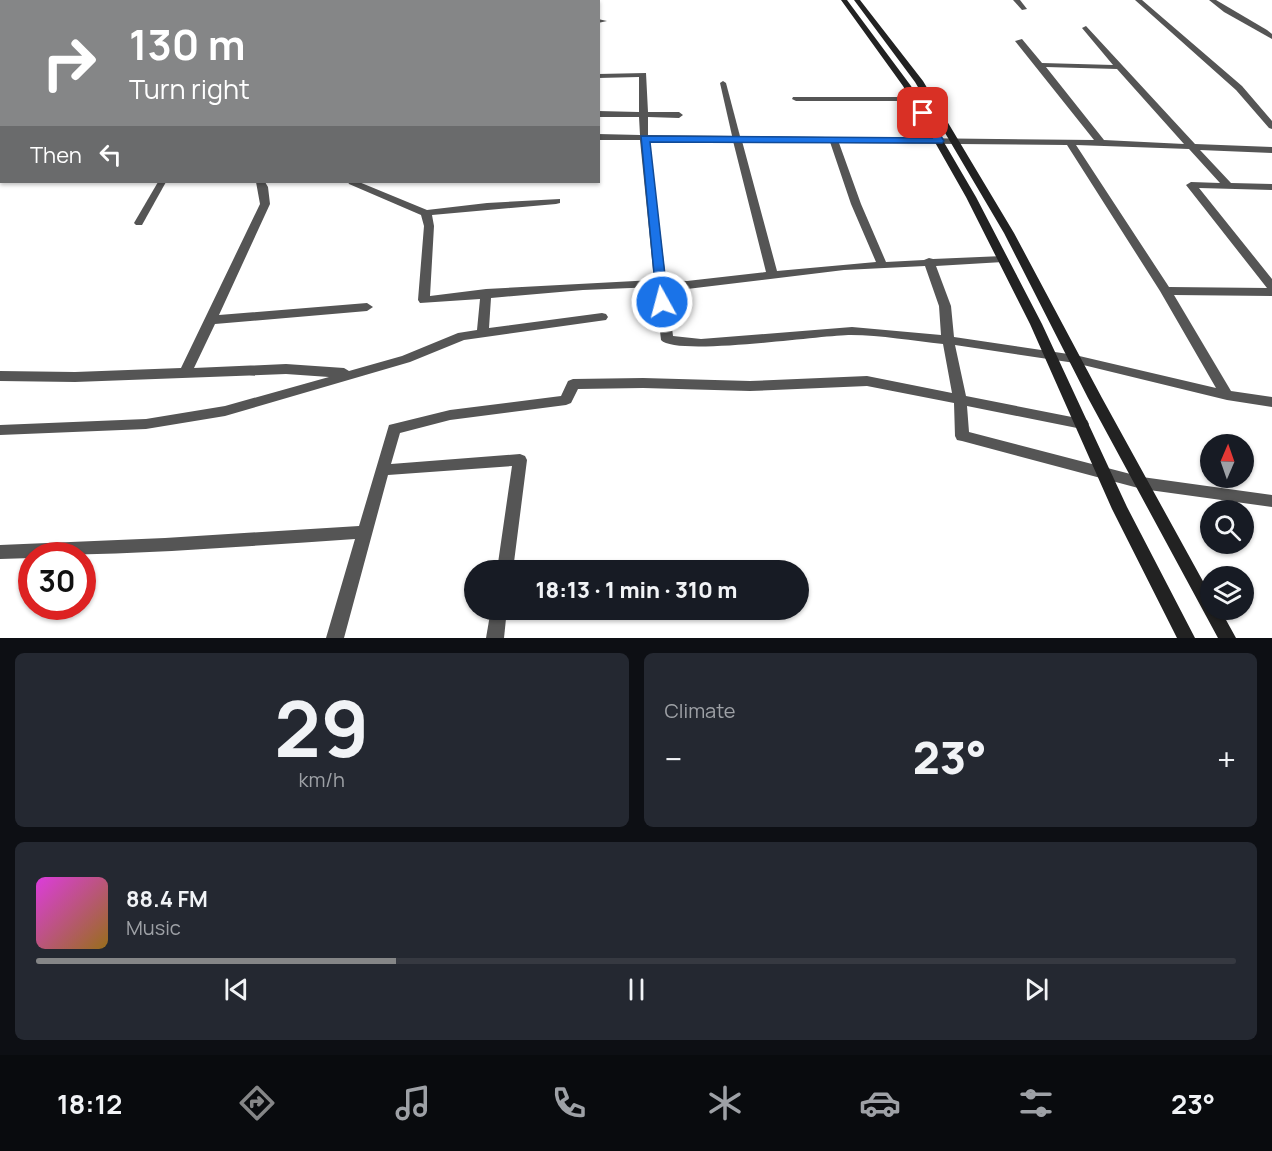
<!DOCTYPE html>
<html lang="en">
<head>
<meta charset="utf-8">
<style>
  body { margin:0; font-family:Manrope,sans-serif; background:#242831; color:#f1f3f6; height:100vh; display:flex; flex-direction:column; font-size:22px; white-space:nowrap }
  * { box-sizing:border-box; margin:0 }
  p { font-size:20px; color:#9ea1a6 }
  .icon { flex:none; width:33px; height:33px; fill:none; stroke:currentColor; stroke-width:2; stroke-linecap:round; stroke-linejoin:round }
  .map { position:relative; height:638px; overflow:hidden }
  .sheet { display:flex; flex-direction:column; gap:15px; padding:15px; background:#0d0f14; flex:1 }
  .sheet>* { flex:none }
  .guide { position:absolute; left:0px; top:0px; width:600px; height:183px; box-shadow:0 2px 4px #0004; background:#858687; color:#fff; overflow:hidden }
  .needle { width:39px; rotate:2deg }
  .tools { position:absolute; left:1200px; top:434px; display:grid; gap:12px }
  .tools a { display:grid; place-items:center; width:54px; height:54px; border-radius:50%; background:#171b24; box-shadow:0 2px 4px #0004; font-size:30px }
  .speed { position:absolute; left:18px; top:542px; display:flex; gap:12px; font-size:30px; font-weight:700; text-align:center }
  .speed>* { display:grid; place-content:center; width:78px; height:78px; border-radius:50%; background:#171b24; box-shadow:0 2px 4px #0004; line-height:1 }
  .speed .limit { border:9px solid #d22; background:#fff; color:#111 }
  .pin { position:absolute; display:grid; place-items:center; width:51px; height:51px; color:#fff; margin:-26px; border-radius:12px; box-shadow:0 3px 9px #0006 }
  .me { position:absolute; width:66px; margin:-33px; rotate:353deg; stroke-linejoin:round; filter:drop-shadow(0 0 4px #0008) }
  .turn { display:flex; align-items:center; gap:21px; height:126px; padding:0 30px; font-size:27px }
  .turn .icon { width:78px; height:78px; stroke-width:2.5 }
  .turn b { display:block; font-size:42px; line-height:51px }
  .then { display:flex; align-items:center; height:57px; padding:0 30px; background:#0003; gap:12px; font-size:22px }
  .big { font-size:45px; font-weight:800; line-height:1.1 }
  .sheet .tile { flex:1; display:flex; flex-direction:column; justify-content:center; gap:9px; min-width:0; padding:0 21px; border-radius:9px; background:#242831 }
  .sheet .dial { align-items:center; gap:0 }
  .dial b { font-size:78px; line-height:1 }
  .song { display:flex; align-items:center; gap:18px }
  .cover { width:72px; height:72px; border-radius:9px; background:linear-gradient(135deg,hsl(300 70% 55%),hsl(40 70% 35%)) }
  .played { height:6px; border-radius:3px; background:linear-gradient(90deg,#858687 30%,#363941 30%) }
  .keys { display:flex; justify-content:space-around; direction:ltr }
  .heat { display:flex; justify-content:space-between; align-items:center; font-size:33px; direction:ltr }
  .sheet .tiles { flex:1; display:grid; gap:15px; grid-template-columns:1fr 1fr }
  .tile:last-child { grid-column:span 2 }
  .trip { position:absolute; left:464px; top:560px; width:345px; height:60px; border-radius:30px; background:#171b24; box-shadow:0 2px 4px #0004; font-weight:800; line-height:60px; text-align:center }
  .menu { display:flex; height:96px; justify-content:space-around; align-items:center; background:#090b0e; color:#9ea1a6 }
  .menu .icon { width:42px; height:42px }
  .menu .selected { color:#858687 }
  .menu b { font-size:27px; color:#f1f3f6 }
  .map>svg:first-child { display:block }
  .lines { fill:none; stroke-linecap:round; stroke-linejoin:round }
  .lane { fill:#555; fill-rule:evenodd }
  .street { fill:#555; fill-rule:evenodd }
  .secondary { fill:#222; fill-rule:evenodd }
  .route { fill:#1a73e8; stroke:#114b97; stroke-width:1.5 }
</style>
</head>
<body>
<div class="map">
<svg width="1272" height="638" viewBox="0 0 1272 638">
  <rect width="100%" height="100%" fill="#fff"/>
  <g class="lines">
    <g class="lane">
      <polygon points="598,19 607,21 598,23"/>
      <polygon points="723,81 726,83 741,140 740,142 734,142 733,140 720,83"/>
      <polygon points="793,97 915,97 919,99 915,101 796,101 792,99"/>
      <polygon points="158,182 166,182 142,225 136,225 134,223"/>
    </g>
    <g class="street">
      <polygon points="0,0 4,1 5,2 2,2 0,4"/>
      <polygon points="24,0 32,0 22,2"/>
      <polygon points="92,0 99,0 91,2"/>
      <polygon points="165,0 172,0 164,2"/>
      <rect x="242" y="0" width="6" height="2"/>
      <rect x="295" y="0" width="6" height="2"/>
      <polygon points="465,0 536,0 461,2"/>
      <polygon points="1013,0 1020,0 1027,9 1022,10"/>
      <polygon points="1135,0 1142,0 1242,86 1272,121 1272,129 1269,128 1236,90"/>
      <polygon points="1209,0 1216,0 1267,30 1272,34 1272,39 1224,12"/>
      <polygon points="0,10 2,10 0,15"/>
      <path d="M1086 26 1195 144 1272 147V153L1200 150 1231 183 1272 184V190L1199 188 1272 279V296L1174 295 1231 391 1272 397V407L1227 400 1075 363 955 345 966 396 1082 419 1087 420 1089 424 1087 428 1082 429 967 406 969 432 1142 477 1272 495V507L1142 489 962 441 957 440 955 436 954 403 867 386 750 391 643 388 578 389 571 403 566 405 450 420 400 433 391 464 520 454 525 456 527 460 513 570H497L512 466 388 475 344 638H326L355 539C247 546 139 555 32 555V558L0 559V545L165 538 359 526 389 425 450 410 561 396 568 381 573 379 643 378 750 381 867 376 952 393 943 344C913 341 881 335 851 335 821 335 676 357 661 340L655 287 583 290 491 298 489 328 602 313 606 314 608 317 606 320 464 340 410 362 225 416 146 429 0 435V425L146 419 225 406 329 377 286 374 75 382 0 381V371L75 372 181 368 260 204 256 182H265L268 187 270 204 219 315 367 303 373 307 367 311 215 324 194 368 286 364 344 368 349 371 402 356 458 333 477 330 480 299 420 303 418 300 424 226 421 215 349 184 348 182H359L427 210 487 203 560 199V203L556 204 432 215 434 226 430 296 486 289 654 280 640 140H598V134L640 135 639 117H598V111L639 112V77L598 78V74L646 73 648 112H679L683 115 679 118 648 117V135L1094 140 1015 41 1022 39 1042 63 1113 65 1082 28ZM1046 67 1117 69 1184 144 1104 140ZM649 140 733 141 766 272 687 281 666 280ZM742 141 830 142 851 204 876 262 777 271ZM839 143 1067 145 1160 291 1216 388 1075 355 954 337 951 306 936 266 1003 262 1008 259 1003 256 933 259 929 258 924 260 886 262 861 204ZM1076 145 1189 149 1220 183 1191 182 1186 185 1267 288 1169 287ZM925 266 939 306 941 335 852 327 701 339 673 336 667 287 687 289 844 270Z"/>
      <rect x="0" y="39" width="2" height="4"/>
      <rect x="0" y="49" width="2" height="4"/>
      <rect x="0" y="73" width="2" height="4"/>
      <polygon points="0,86 2,86 0,91"/>
      <polygon points="2,139 2,145 0,146 0,140"/>
      <rect x="0" y="154" width="2" height="6"/>
      <polygon points="491,609 507,609 504,638 486,638"/>
    </g>
    <g class="secondary">
      <polygon points="841,0 847,0 911,86 976,197 1042,324 1127,507 1195,638 1177,638 1112,509 1030,324 966,197 903,86"/>
      <polygon points="854,0 860,0 923,81 1014,233 1102,398 1210,594 1210,609 1220,609 1236,638 1218,638 1088,398 1004,233 915,82"/>
    </g>
  </g>
  <polygon class="route" points="919,111 926,111 944,141 942,143 650,142 668,302 662,307 657,305 641,136 932,138 918,113"/>
</svg>
<div class="tools">
<a><svg class="needle" viewBox="-14 -14 28 28"><path d="M0-13l5 13h-10z" fill="#e53935"/><path d="M0 13l5-13h-10z" fill="#9ea1a6"/></svg></a>
<a><svg class="icon" aria-label="search" viewBox="0 0 24 24"><circle cx="10" cy="10" r="6"/><path d="M15 15l6 6"/></svg></a>
<a><svg class="icon" aria-label="layers" viewBox="0 0 24 24"><path d="M12 4l9 5-9 5-9-5zM3 14l9 5 9-5"/></svg></a>
</div>
<div class="speed"><div class="limit">30</div></div>
<div class="pin" style="left:923px;top:113px;background:#d93025"><svg class="icon" aria-label="arrive" viewBox="0 0 24 24"><path d="M6 21V4h12l-3 4 3 4H6"/></svg></div>
<svg class="me" style="left:662px;top:302px" viewBox="-20 -20 40 40"><circle r="17" fill="#1a73e8" stroke="#fff" stroke-width="3"/><path d="M0-11L8 9 0 5-8 9z" fill="#fff"/></svg>
<div class="trip">18:13 · 1 min · 310 m</div>
<div class="guide">
<div class="turn"><svg class="icon" aria-label="right" viewBox="0 0 24 24"><path d="M7 20v-9h11M14 6l5 5-5 5"/></svg><div><b>130 m</b>Turn right</div></div>
<div class="then">Then<svg class="icon" aria-label="left" viewBox="0 0 24 24"><path d="M17 20v-9H6M10 6l-5 5 5 5"/></svg></div>
</div>
</div>
<section class="sheet">
<div class="tiles">
<div class="tile dial"><b>29</b><p>km/h</p></div>
<div class="tile"><p>Climate</p>
<div class="heat"><a>−</a><b class="big">23°</b><a>+</a></div>
</div>
<div class="tile">
<div class="song"><i class="cover"></i><div><b>88.4 FM</b><p>Music</p></div></div>
<div class="played"></div>
<div class="keys"><svg class="icon" aria-label="previous" viewBox="0 0 24 24"><path d="M18 5L8 12l10 7zM5 5v14"/></svg><svg class="icon" aria-label="pause" viewBox="0 0 24 24"><path d="M8 5v14M16 5v14"/></svg><svg class="icon" aria-label="next" viewBox="0 0 24 24"><path d="M6 5l10 7-10 7zM19 5v14"/></svg></div>
</div>
</div>
</section>
<nav class="menu">
<b>18:12</b>
<svg class="icon selected" aria-label="directions" viewBox="0 0 24 24"><path d="M12 3l9 9-9 9-9-9zM9 14v-3h6M13 9l2 2-2 2"/></svg>
<svg class="icon" aria-label="music" viewBox="0 0 24 24"><path d="M9 18V5l10-2v13"/><circle cx="6" cy="18" r="3"/><circle cx="16" cy="16" r="3"/></svg>
<svg class="icon" aria-label="phone" viewBox="0 0 24 24"><path d="M5 4h4l2 5-3 2q2 4 5 5l2-3 5 2v4C11 20 4 13 5 4z"/></svg>
<svg class="icon" aria-label="climate" viewBox="0 0 24 24"><path d="M12 3v18M4 7l16 10M4 17L20 7"/></svg>
<svg class="icon" aria-label="car" viewBox="0 0 24 24"><path d="M5 17H2v-5l4-1 3-4h7l3 4 3 1v5h-3M9 17h6M6 11h13"/><circle cx="7" cy="17" r="2"/><circle cx="17" cy="17" r="2"/></svg>
<svg class="icon" aria-label="filters" viewBox="0 0 24 24"><path d="M4 7h16M4 17h16"/><circle cx="9" cy="7" r="2"/><circle cx="15" cy="17" r="2"/></svg>
<b>23°</b>
</nav>
</body>
</html>
